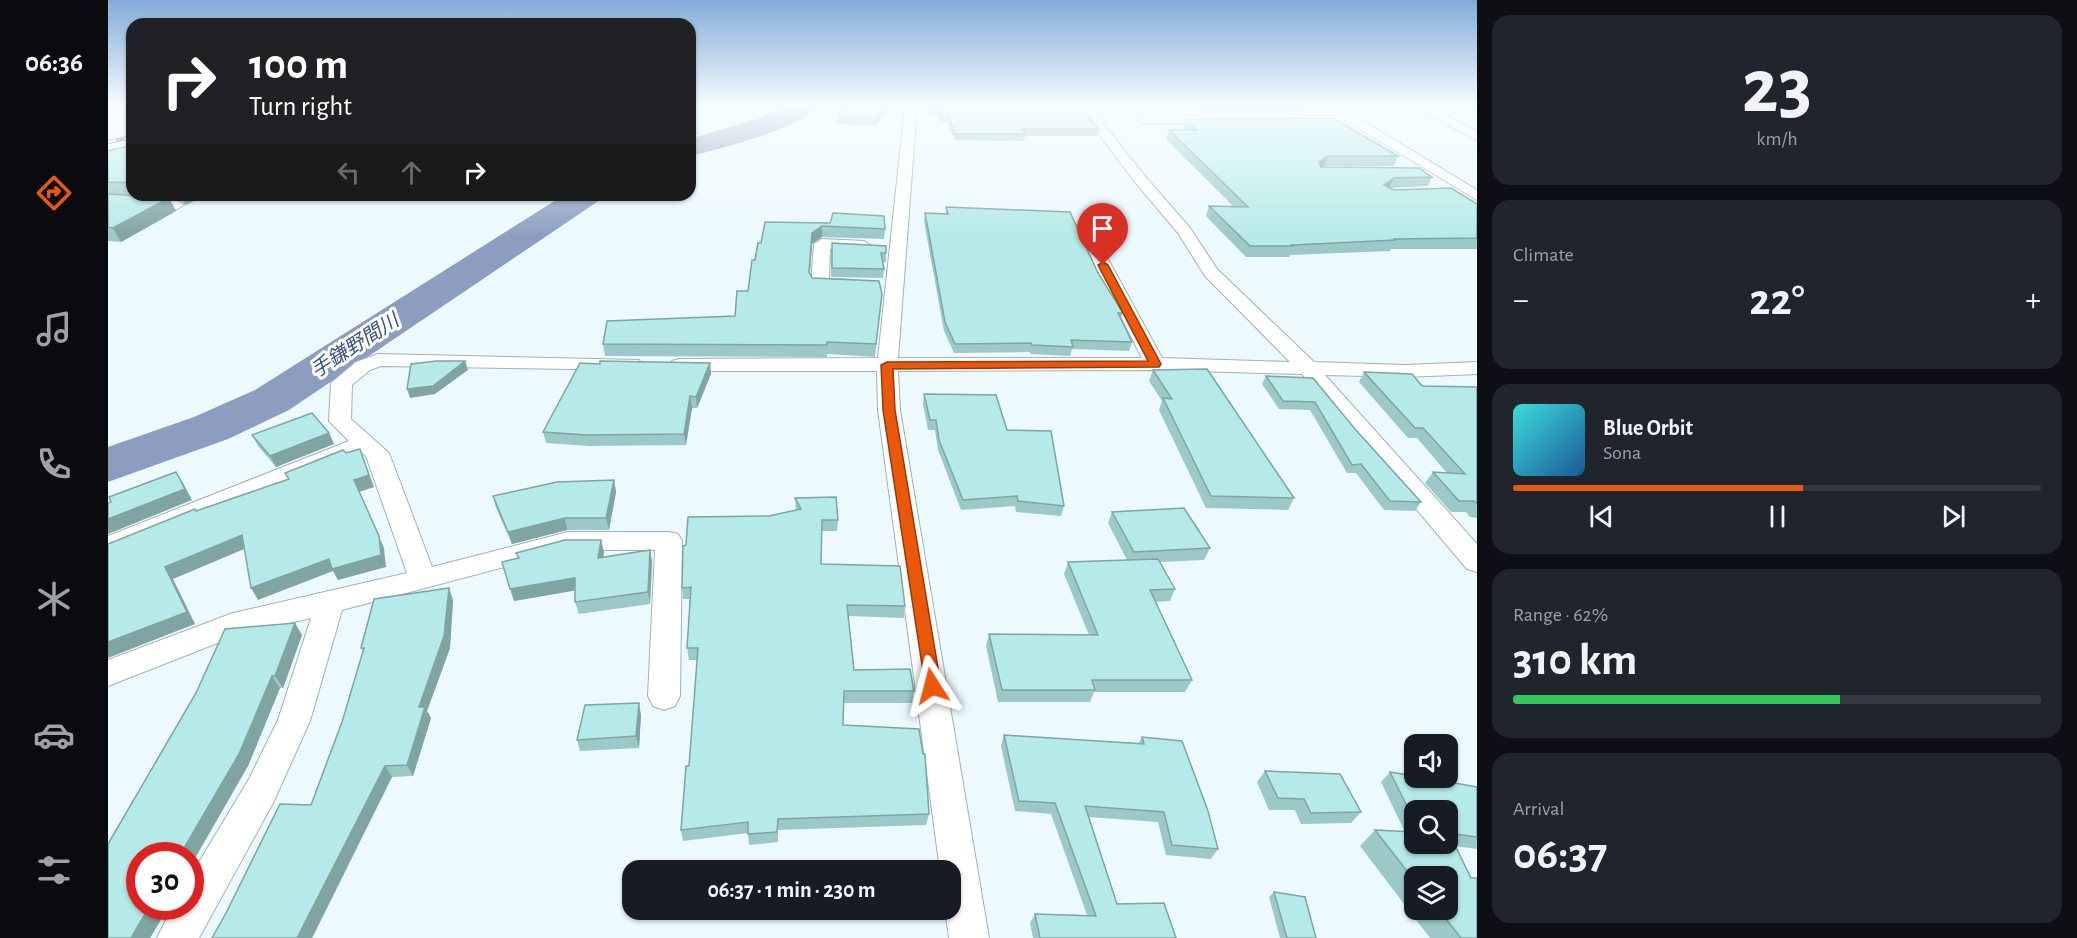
<!DOCTYPE html>
<html lang="en">
<head>
<meta charset="utf-8">
<style>
  body { margin:0; font-family:"Alegreya Sans","Noto Sans JP",sans-serif; background:#20242c; color:#f1f3f6; height:100vh; display:flex; flex-direction:column; font-size:22px; white-space:nowrap }
  * { box-sizing:border-box; margin:0 }
  p { font-size:20px; color:#9ea1a6 }
  .icon { flex:none; width:33px; height:33px; fill:none; stroke:currentColor; stroke-width:2; stroke-linecap:round; stroke-linejoin:round }
  .map { position:relative; flex:1; overflow:hidden }
  .drawer { display:flex; flex-direction:column; gap:15px; padding:15px; background:#0d0f14; width:600px }
  .drawer>* { flex:none }
  .guide { position:absolute; left:18px; top:18px; width:570px; height:183px; border-radius:18px; box-shadow:0 2px 4px #0004; background:#202124; color:#fff; overflow:hidden }
  .buttons { position:absolute; left:1296px; top:734px; display:grid; gap:12px }
  .buttons a { display:grid; place-items:center; width:54px; height:54px; border-radius:12px; background:#171b24; box-shadow:0 2px 4px #0004; font-size:30px }
  .speed { position:absolute; left:18px; top:842px; display:flex; gap:12px; font-size:30px; font-weight:700; text-align:center }
  .speed>* { display:grid; place-content:center; width:78px; height:78px; border-radius:50%; background:#171b24; box-shadow:0 2px 4px #0004; line-height:1 }
  .speed .limit { border:9px solid #d22; background:#fff; color:#111 }
  .pin { position:absolute; display:grid; place-items:center; width:51px; height:51px; color:#fff; margin:-62px -26px; border-radius:50% 50% 50% 0; rotate:-45deg; box-shadow:0 0 6px #0007 }
  .pin .icon { rotate:45deg }
  .me { position:absolute; width:66px; margin:-33px; rotate:351deg; stroke-linejoin:round; filter:drop-shadow(0 0 4px #0008) }
  .turn { display:flex; align-items:center; gap:21px; height:126px; padding:0 24px; font-size:27px }
  .turn .icon { width:78px; height:78px; stroke-width:2.5 }
  .turn b { display:block; font-size:42px; line-height:51px }
  .lanes { display:flex; align-items:center; height:57px; padding:0 24px; background:#0003; justify-content:center; gap:30px; direction:ltr }
  .lanes .off { opacity:.35 }
  .big { font-size:45px; font-weight:700; line-height:1.1 }
  .drawer .card { flex:1; display:flex; flex-direction:column; justify-content:center; gap:9px; min-width:0; padding:0 21px; border-radius:18px; background:#20242c }
  .drawer .dial { align-items:center; gap:0 }
  .dial b { font-size:78px; line-height:1 }
  .song { display:flex; align-items:center; gap:18px }
  .cover { width:72px; height:72px; border-radius:9px; background:linear-gradient(135deg,hsl(180 70% 55%),hsl(210 70% 35%)) }
  .played { height:6px; border-radius:3px; background:linear-gradient(90deg,#ea580c 55%,#363941 55%) }
  .keys { display:flex; justify-content:space-around; direction:ltr }
  .heat { display:flex; justify-content:space-between; align-items:center; font-size:33px; direction:ltr }
  .charge { height:9px; border-radius:4px; background:linear-gradient(90deg,#34c759 62%,#363941 0) }
  .trip { position:absolute; left:514px; top:860px; width:339px; height:60px; border-radius:18px; background:#171b24; box-shadow:0 2px 4px #0004; font-weight:700; line-height:60px; text-align:center }
  main { display:flex; flex:1; min-height:0 }
  .tab-bar { display:flex; flex-direction:column; width:108px; justify-content:space-around; align-items:center; background:#090b0e; color:#9ea1a6 }
  .tab-bar .icon { width:42px; height:42px }
  .tab-bar .current { color:#ea580c }
  .tab-bar b { font-size:27px; color:#f1f3f6 }
  .map>svg:first-child { display:block }
  .lines { fill:none; stroke-linecap:round; stroke-linejoin:round }
  .river { fill:#8c9dc0; fill-rule:evenodd }
  .street-casing { stroke:#a3b0b4; stroke-width:2 }
  .street { fill:#fff; fill-rule:evenodd }
  .rail-casing { stroke:#666e71; stroke-width:4 }
  .rail { stroke:#fff; stroke-width:2; stroke-dasharray:8; stroke-linecap:butt }
  .wall { fill:#9cc9c8; fill-rule:evenodd }
  .shaded-wall { fill:#7fa4a2 }
  .building { fill:#b5eae8; stroke:#7fa4a2; stroke-width:1.5 }
  .route { fill:#ea580c; stroke:#983908; stroke-width:1.5 }
  .labels { text-anchor:middle; dominant-baseline:central; stroke-width:6; stroke-linejoin:round; paint-order:stroke }
  .water-label { font-size:20px; font-style:italic; fill:#3c5282; stroke:#fff }
</style>
</head>
<body>
<main>
<nav class="tab-bar">
<b>06:36</b>
<svg class="icon current" aria-label="directions" viewBox="0 0 24 24"><path d="M12 3l9 9-9 9-9-9zM9 14v-3h6M13 9l2 2-2 2"/></svg>
<svg class="icon" aria-label="music" viewBox="0 0 24 24"><path d="M9 18V5l10-2v13"/><circle cx="6" cy="18" r="3"/><circle cx="16" cy="16" r="3"/></svg>
<svg class="icon" aria-label="phone" viewBox="0 0 24 24"><path d="M5 4h4l2 5-3 2q2 4 5 5l2-3 5 2v4C11 20 4 13 5 4z"/></svg>
<svg class="icon" aria-label="climate" viewBox="0 0 24 24"><path d="M12 3v18M4 7l16 10M4 17L20 7"/></svg>
<svg class="icon" aria-label="car" viewBox="0 0 24 24"><path d="M5 17H2v-5l4-1 3-4h7l3 4 3 1v5h-3M9 17h6M6 11h13"/><circle cx="7" cy="17" r="2"/><circle cx="17" cy="17" r="2"/></svg>
<svg class="icon" aria-label="filters" viewBox="0 0 24 24"><path d="M4 7h16M4 17h16"/><circle cx="9" cy="7" r="2"/><circle cx="15" cy="17" r="2"/></svg>
</nav>
<div class="map">
<svg width="1369" height="938" viewBox="0 0 1369 938">
  <rect width="100%" height="100%" fill="#ecfafe"/>
  <g class="lines">
    <g class="river">
      <path d="M678 106H709C695 128 609 150 582 156V139L655 117Z"/>
      <polygon points="456,195 494,195 489,202 181,410 120,439 0,482 0,447 86,417 147,390"/>
    </g>
    <defs>
      <g id="street">
        <polygon points="797,106 809,106 790,358 1034,358 977,246 985,241 993,246 1054,358 1182,362 1097,276 1070,233 1026,181 970,106 982,106 1036,175 1082,228 1109,269 1206,362 1297,365 1369,362 1369,374 1297,377 1217,375 1369,544 1369,572 1359,569 1194,374 1047,370 790,371 792,410 881,938 841,938 837,909 843,909 843,870 832,870 770,410 769,371 571,371 564,369 561,365 564,361 571,359 770,358"/>
        <polygon points="1223,106 1280,106 1274,109 1239,111 1369,190 1369,200 1243,124 1198,124 1192,120 1198,116 1232,116 1223,110"/>
        <polygon points="1304,106 1319,106 1369,131 1369,140"/>
        <polygon points="1036,116 1109,116 1115,120 1109,124 1032,123 1032,117"/>
        <polygon points="0,197 69,201 76,205 69,209 0,205"/>
        <polygon points="714,239 756,241 764,246 756,251 722,249 721,279 745,280 748,284 745,288 706,288 703,284 706,244"/>
        <polygon points="270,354 531,360 534,364 531,368 524,370 273,366 262,370 244,385 243,419 281,453 324,567 460,532 561,532 570,534 574,541 572,696 567,706 556,710 545,706 540,696 547,550 460,550 234,610 202,721 165,803 91,938 49,938 65,906 82,906 82,877 141,779 170,720 203,618 130,635 0,686 0,660 125,613 299,573 258,456 254,453 0,557 0,536 241,441 221,421 223,383 248,362"/>
      </g>
    </defs>
    <use href="#street" class="street-casing"/>
    <use href="#street" class="street"/>
    <defs>
      <polyline id="rail" points="0,142 24,137"/>
    </defs>
    <use href="#rail" class="rail-casing"/>
    <use href="#rail" class="rail"/>
  </g>
  <g class="wall">
    <polygon points="783,106 767,126 729,124 730,116"/>
    <polygon points="818,106 991,129 989,136 917,136 916,141 847,140 839,122 832,122 828,115 818,115"/>
    <polygon points="1083,106 1189,106 1195,110 1194,114 1094,114"/>
    <polygon points="1077,119 1290,156 1286,166 1216,166 1214,167 1324,177 1320,186 1281,188 1286,190 1369,204 1369,249 1283,249 1282,251 1182,255 1181,257 1138,257 1098,216 1101,206 1126,207 1058,139 1061,130 1077,130 1075,128"/>
    <polygon points="24,145 24,195 97,195 78,205 69,199 61,198 68,211 13,242 0,241 0,151"/>
    <polygon points="838,207 990,273 1015,313 1013,319 1024,342 1021,351 964,349 962,356 922,354 922,352 846,353 836,331 816,221 817,213 838,214"/>
    <polygon points="657,222 777,229 776,239 714,237 704,244 702,273 704,278 774,294 767,357 719,354 719,357 497,356 495,344 627,316 640,291 647,260 653,243"/>
    <polygon points="724,243 778,253 778,262 775,262 776,269 775,278 723,277"/>
    <polygon points="602,363 603,374 589,408 584,408 578,445 481,446 438,443 435,432 492,364"/>
    <polygon points="1045,370 1186,498 1180,510 1098,508 1051,410 1054,401 1041,381"/>
    <polygon points="1256,372 1314,386 1369,387 1369,518 1362,517 1358,512 1343,512 1317,483 1325,472 1339,473 1309,438 1300,438 1251,382"/>
    <polygon points="1158,376 1205,378 1247,429 1313,502 1307,511 1276,510 1248,473 1239,473 1202,410 1171,409 1154,384"/>
    <polygon points="816,394 899,430 956,506 953,516 908,512 907,506 853,510 830,450 827,430 820,430 815,404"/>
    <polygon points="221,433 226,444 168,467 150,446 144,435"/>
    <polygon points="506,480 508,492 501,530 459,530 404,544 388,508 385,496"/>
    <polygon points="687,498 730,520 729,531 714,531 713,564 797,606 796,618 740,616 746,670 806,691 804,703 736,703 735,725 821,814 818,825 670,830 670,842 641,845 640,833 575,841 573,830 581,766 589,660 581,660 579,648 582,599 575,599 574,588 578,545 661,516 688,510"/>
    <polygon points="1004,512 1102,548 1096,560 1052,562 1067,589 1062,601 1047,602 1084,680 1077,692 986,692 982,702 890,702 878,646 881,634 981,635 956,574 960,562 1019,560 1000,523"/>
    <polygon points="542,550 544,562 542,604 471,614 467,602 467,590 406,601 410,558 408,553 496,552 495,557"/>
    <polygon points="345,600 342,648 319,711 323,718 305,776 284,777 204,938 104,938 203,805 234,722 255,652 253,648"/>
    <polygon points="194,635 175,688 172,688 140,766 32,906 61,906 42,938 0,938 88,693"/>
    <polygon points="533,715 531,748 472,751 469,740"/>
    <polygon points="896,735 1031,743 1034,737 1110,849 1103,859 1058,855 1050,822 981,817 1009,904 1068,938 925,938 922,923 927,914 979,915 943,814 907,811 893,746"/>
    <polygon points="1157,771 1253,812 1243,823 1193,824 1187,810 1161,810 1149,782"/>
    <path d="M1282 772 1369 787V849L1347 846 1369 938H1322L1252 846 1267 830 1297 832 1273 782ZM1306 810H1340V843H1306ZM1306 876 1340 909H1306Z"/>
    <polygon points="1166,892 1208,938 1172,938 1161,897"/>
  </g>
  <g class="shaded-wall">
    <polygon points="0,106 18,106 0,110"/>
    <polygon points="778,106 783,106 767,126 767,119"/>
    <polygon points="1220,156 1216,166 1207,171 1211,162"/>
    <polygon points="1286,178 1281,188 1276,185"/>
    <polygon points="73,195 97,195 78,205"/>
    <polygon points="61,198 68,211 13,242 5,228"/>
    <polygon points="714,226 714,237 704,244 701,284 704,233"/>
    <polygon points="357,361 360,370 327,394 302,398 299,389"/>
    <polygon points="602,363 603,374 589,408 588,397"/>
    <polygon points="582,396 584,408 578,445 576,434"/>
    <polygon points="221,433 226,444 168,467 162,456"/>
    <polygon points="252,449 266,487 251,492 276,548 278,567 230,580 225,571 150,600 143,588 246,480"/>
    <polygon points="68,472 75,483 84,500 0,534 0,519"/>
    <polygon points="506,480 508,492 501,530 498,518"/>
    <polygon points="457,518 459,530 404,544 400,532"/>
    <polygon points="134,535 141,547 65,579 87,624 0,658 0,642 57,567"/>
    <polygon points="493,540 496,552 492,570 490,558"/>
    <polygon points="542,550 544,562 542,604 540,592"/>
    <polygon points="467,578 470,590 406,601 402,589"/>
    <polygon points="341,588 345,600 342,648 319,711 323,718 305,776 299,765 311,707"/>
    <polygon points="187,623 194,635 175,688 167,676"/>
    <polygon points="164,676 172,688 140,766 82,867 82,855 72,855"/>
    <polygon points="531,703 533,715 531,748 528,736"/>
    <polygon points="277,766 284,777 204,938 189,938"/>
    <polygon points="42,906 61,906 42,938 23,938"/>
  </g>
  <g class="building">
    <polygon points="740,106 778,106 767,119 730,116"/>
    <polygon points="819,106 970,106 991,129 915,129 917,134 847,134 840,115 833,115 829,109 818,109"/>
    <polygon points="1090,106 1189,106 1195,110 1095,110"/>
    <polygon points="1225,118 1290,156 1220,156 1211,162 1213,167 1311,168 1324,177 1286,178 1276,185 1286,190 1343,188 1369,204 1369,238 1285,239 1288,240 1184,245 1186,246 1142,246 1101,206 1140,207 1061,130 1089,130 1077,119"/>
    <polygon points="24,145 24,183 0,182 0,151"/>
    <polygon points="0,194 61,198 5,228 0,227"/>
    <polygon points="838,207 962,212 990,273 1015,313 1010,313 1024,342 963,340 965,347 924,345 923,343 847,344 837,322 817,213 840,214"/>
    <polygon points="725,213 776,216 777,229 714,226 704,233 701,272 704,278 771,281 774,294 768,344 719,342 719,345 495,344 499,321 627,316 629,291 640,291 644,260 647,260 650,243 653,243 657,222 722,223"/>
    <polygon points="724,243 778,246 778,253 773,253 776,269 724,268"/>
    <polygon points="328,361 357,361 325,386 299,389 303,364"/>
    <polygon points="492,361 602,363 588,397 582,396 576,434 479,435 435,432 472,363 492,364"/>
    <polygon points="1099,369 1186,498 1103,496 1055,398 1064,399 1045,370"/>
    <polygon points="1256,372 1304,374 1314,386 1369,387 1369,504 1366,501 1351,501 1325,472 1357,474 1315,428 1307,428"/>
    <polygon points="1158,376 1205,378 1247,429 1313,502 1282,501 1253,464 1244,465 1207,402 1175,401"/>
    <polygon points="816,394 888,395 899,430 943,431 956,506 910,501 909,496 855,500 831,440 828,420 822,420"/>
    <polygon points="204,413 221,433 162,456 144,435"/>
    <polygon points="252,449 261,475 246,480 271,536 273,555 224,569 221,559 143,588 134,535 57,567 79,612 0,642 0,544 87,509 88,511 181,479 177,473 235,450 238,453"/>
    <polygon points="68,472 77,489 0,519 0,503 3,502 1,497"/>
    <polygon points="506,480 498,518 457,518 400,532 385,496 449,482"/>
    <polygon points="728,497 730,520 714,520 713,564 792,566 797,606 739,605 746,670 802,669 806,691 736,691 735,725 811,729 815,754 817,754 821,814 670,819 669,832 640,834 640,822 573,830 578,766 581,766 590,648 579,648 583,587 574,588 575,546 578,545 580,517 661,516 693,509 687,498"/>
    <polygon points="1076,508 1102,548 1026,552 1004,512"/>
    <polygon points="457,540 493,540 490,558 542,550 540,592 467,602 467,578 402,589 394,562 411,558 408,553"/>
    <polygon points="1050,559 1067,589 1042,590 1084,680 984,680 987,690 894,690 881,634 990,635 960,562"/>
    <polygon points="341,588 336,636 311,707 317,707 299,765 277,766 189,938 104,938 118,913 172,804 203,805 234,722 256,648 253,648 266,599"/>
    <polygon points="187,623 167,676 164,676 131,754 72,855 32,855 32,906 42,906 23,938 0,938 0,844 88,693 117,629"/>
    <polygon points="531,703 528,736 469,740 477,705"/>
    <polygon points="896,735 1036,744 1034,737 1074,741 1100,811 1110,849 1064,845 1056,812 977,806 1009,904 1056,903 1068,938 932,938 927,914 988,916 947,803 911,801"/>
    <polygon points="1157,771 1232,774 1253,812 1203,813 1196,799 1170,798"/>
    <polygon points="1282,772 1306,776 1306,777 1313,777 1369,787 1369,837 1340,833 1340,810 1306,810 1306,820"/>
    <polygon points="1267,830 1306,832 1306,843 1340,843 1340,835 1342,835 1363,878 1369,878 1369,938 1353,938 1330,909 1340,909 1340,876 1306,876 1306,880"/>
    <polygon points="1166,892 1197,897 1208,938 1179,938"/>
  </g>
  <linearGradient id="sky" x2="0" y2="1"><stop stop-color="#83abd8"/><stop offset="0.45" stop-color="#f6fdff"/><stop offset="1" stop-color="#f6fdff" stop-opacity="0"/></linearGradient>
  <rect width="1369" height="237" fill="url(#sky)"/>
  <polygon class="route" points="995,262 1000,265 1053,364 1051,367 785,369 787,410 833,686 830,691 824,694 818,691 775,410 773,365 779,362 1040,361 990,265"/>
  <g class="labels">
    <g class="water-label">
      <text transform="translate(247 346) rotate(-33)">手鎌野間川</text>
    </g>
  </g>
</svg>
<div class="buttons">
<a><svg class="icon" aria-label="sound" viewBox="0 0 24 24"><path d="M4 9h4l5-4v14l-5-4H4zM17 9q2 3 0 6"/></svg></a>
<a><svg class="icon" aria-label="search" viewBox="0 0 24 24"><circle cx="10" cy="10" r="6"/><path d="M15 15l6 6"/></svg></a>
<a><svg class="icon" aria-label="layers" viewBox="0 0 24 24"><path d="M12 4l9 5-9 5-9-5zM3 14l9 5 9-5"/></svg></a>
</div>
<div class="speed"><div class="limit">30</div></div>
<div class="pin" style="left:995px;top:265px;background:#d93025"><svg class="icon" aria-label="arrive" viewBox="0 0 24 24"><path d="M6 21V4h12l-3 4 3 4H6"/></svg></div>
<svg class="me" style="left:824px;top:686px" viewBox="-20 -20 40 40"><path d="M0-17L14 15 0 8-14 15z" fill="#ea580c" stroke="#fff" stroke-width="4"/></svg>
<div class="trip">06:37 · 1 min · 230 m</div>
<div class="guide">
<div class="turn"><svg class="icon" aria-label="right" viewBox="0 0 24 24"><path d="M7 20v-9h11M14 6l5 5-5 5"/></svg><div><b>100 m</b>Turn right</div></div>
<div class="lanes"><svg class="icon off" aria-label="left" viewBox="0 0 24 24"><path d="M17 20v-9H6M10 6l-5 5 5 5"/></svg><svg class="icon off" aria-label="ahead" viewBox="0 0 24 24"><path d="M12 20V5M6 11l6-6 6 6"/></svg><svg class="icon" aria-label="right" viewBox="0 0 24 24"><path d="M7 20v-9h11M14 6l5 5-5 5"/></svg></div>
</div>
</div>
<section class="drawer">
<div class="card dial"><b>23</b><p>km/h</p></div>
<div class="card"><p>Climate</p>
<div class="heat"><a>−</a><b class="big">22°</b><a>+</a></div>
</div>
<div class="card">
<div class="song"><i class="cover"></i><div><b>Blue Orbit</b><p>Sona</p></div></div>
<div class="played"></div>
<div class="keys"><svg class="icon" aria-label="previous" viewBox="0 0 24 24"><path d="M18 5L8 12l10 7zM5 5v14"/></svg><svg class="icon" aria-label="pause" viewBox="0 0 24 24"><path d="M8 5v14M16 5v14"/></svg><svg class="icon" aria-label="next" viewBox="0 0 24 24"><path d="M6 5l10 7-10 7zM19 5v14"/></svg></div>
</div>
<div class="card"><p>Range · 62%</p><b class="big">310 km</b><div class="charge"></div></div>
<div class="card"><p>Arrival</p><b class="big">06:37</b></div>
</section>
</main>
</body>
</html>
